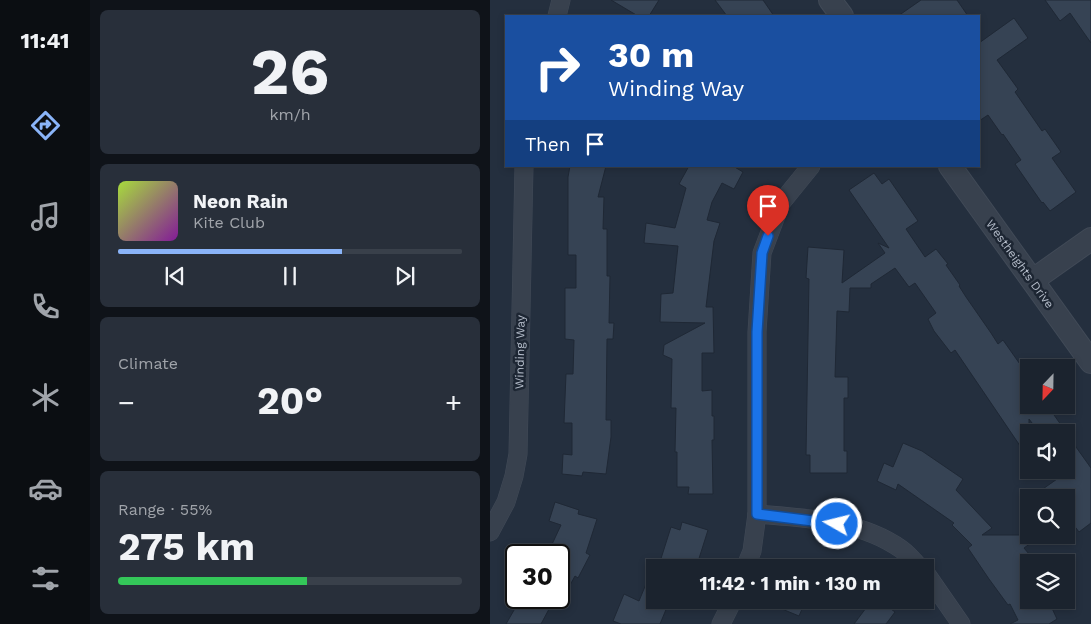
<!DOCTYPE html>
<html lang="en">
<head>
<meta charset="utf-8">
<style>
  body { margin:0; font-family:"Work Sans",sans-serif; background:#282f3a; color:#f1f3f6; height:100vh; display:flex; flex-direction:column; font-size:19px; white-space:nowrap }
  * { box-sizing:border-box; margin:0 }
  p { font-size:16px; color:#a0a4aa }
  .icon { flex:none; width:28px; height:28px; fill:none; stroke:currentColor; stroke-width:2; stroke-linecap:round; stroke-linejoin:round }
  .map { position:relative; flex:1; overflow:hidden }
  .drawer { display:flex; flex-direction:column; gap:10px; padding:10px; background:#0f1319; width:400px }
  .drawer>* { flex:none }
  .banner { position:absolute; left:15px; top:15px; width:475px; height:152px; border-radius:0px; box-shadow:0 2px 8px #0003,0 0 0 1px #39404a; background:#1a4fa0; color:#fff; overflow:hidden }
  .needle { width:32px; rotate:202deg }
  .fabs { position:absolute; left:530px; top:359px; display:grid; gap:10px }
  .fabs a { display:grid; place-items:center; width:55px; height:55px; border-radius:0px; background:#1b232e; box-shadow:0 2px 8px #0003,0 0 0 1px #39404a; font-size:25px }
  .speed { position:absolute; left:15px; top:544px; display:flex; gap:10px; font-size:25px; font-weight:700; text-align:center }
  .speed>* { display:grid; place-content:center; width:65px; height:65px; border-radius:50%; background:#1b232e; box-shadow:0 2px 8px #0003,0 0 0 1px #39404a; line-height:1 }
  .speed .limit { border:2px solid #111; border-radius:8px; background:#fff; color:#111 }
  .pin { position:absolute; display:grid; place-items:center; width:42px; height:42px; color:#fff; margin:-51px -21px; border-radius:50% 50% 50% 0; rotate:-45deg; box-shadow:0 0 5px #0007 }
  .pin .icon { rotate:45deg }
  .me { position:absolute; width:55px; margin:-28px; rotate:278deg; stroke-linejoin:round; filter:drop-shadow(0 0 4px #0008) }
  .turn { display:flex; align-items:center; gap:18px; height:105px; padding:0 20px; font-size:22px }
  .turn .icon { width:65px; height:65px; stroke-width:2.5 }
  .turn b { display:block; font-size:35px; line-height:42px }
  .then { display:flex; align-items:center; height:48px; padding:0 20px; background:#0003; gap:10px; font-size:19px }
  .big { font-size:38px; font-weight:700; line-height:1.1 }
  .drawer .tile { flex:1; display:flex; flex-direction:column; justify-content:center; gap:8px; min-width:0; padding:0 18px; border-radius:8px; background:#282f3a }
  .drawer .dial { align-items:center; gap:0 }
  .dial b { font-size:65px; line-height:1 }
  .song { display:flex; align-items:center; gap:15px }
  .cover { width:60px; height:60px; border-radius:8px; background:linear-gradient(135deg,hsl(80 70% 55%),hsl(290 70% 35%)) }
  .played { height:5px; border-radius:2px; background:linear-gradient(90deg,#8ab4f8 65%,#39404a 65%) }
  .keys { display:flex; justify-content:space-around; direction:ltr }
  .heat { display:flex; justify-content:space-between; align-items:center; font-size:28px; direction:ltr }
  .charge { height:8px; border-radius:4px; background:linear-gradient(90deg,#34c759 55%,#39404a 0) }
  .trip { position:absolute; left:156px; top:559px; width:288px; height:50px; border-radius:0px; background:#1b232e; box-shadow:0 2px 8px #0003,0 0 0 1px #39404a; font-weight:700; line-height:50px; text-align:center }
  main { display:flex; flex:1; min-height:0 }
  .tabs { display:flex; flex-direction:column; width:90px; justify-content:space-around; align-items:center; background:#0b0e12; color:#a0a4aa }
  .tabs .icon { width:35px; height:35px }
  .tabs .on { color:#8ab4f8 }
  .tabs b { font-size:22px; color:#f1f3f6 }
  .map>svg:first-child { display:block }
  .building { fill:#364354; stroke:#1f2835 }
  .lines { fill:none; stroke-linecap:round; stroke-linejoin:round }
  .minor-casing { stroke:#414a57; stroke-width:19 }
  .tertiary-casing { stroke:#414a57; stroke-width:24 }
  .minor { stroke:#38414e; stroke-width:18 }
  .tertiary { stroke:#38414e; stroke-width:22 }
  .route-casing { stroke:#114b97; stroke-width:12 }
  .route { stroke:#1a73e8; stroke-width:9 }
  .labels { text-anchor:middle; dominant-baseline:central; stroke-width:5; stroke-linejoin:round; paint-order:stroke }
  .street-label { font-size:12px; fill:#b4bcc9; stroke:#1d2633 }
</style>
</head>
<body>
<main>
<nav class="tabs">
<b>11:41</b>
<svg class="icon on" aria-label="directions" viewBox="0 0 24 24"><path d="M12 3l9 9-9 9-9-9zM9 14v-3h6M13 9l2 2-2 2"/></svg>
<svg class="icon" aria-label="music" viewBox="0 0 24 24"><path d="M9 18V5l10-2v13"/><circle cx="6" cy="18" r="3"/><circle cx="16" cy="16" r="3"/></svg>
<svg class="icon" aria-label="phone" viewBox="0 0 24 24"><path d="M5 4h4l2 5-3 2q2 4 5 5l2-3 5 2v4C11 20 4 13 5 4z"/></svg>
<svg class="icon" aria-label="climate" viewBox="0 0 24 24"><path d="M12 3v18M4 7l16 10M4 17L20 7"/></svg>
<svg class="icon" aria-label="car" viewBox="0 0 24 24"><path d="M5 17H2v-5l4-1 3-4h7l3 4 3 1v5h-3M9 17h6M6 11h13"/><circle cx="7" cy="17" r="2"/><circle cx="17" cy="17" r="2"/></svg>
<svg class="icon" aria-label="filters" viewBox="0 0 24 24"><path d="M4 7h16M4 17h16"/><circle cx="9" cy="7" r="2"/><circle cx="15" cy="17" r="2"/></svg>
</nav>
<section class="drawer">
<div class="tile dial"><b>26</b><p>km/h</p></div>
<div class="tile">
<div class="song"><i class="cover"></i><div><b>Neon Rain</b><p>Kite Club</p></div></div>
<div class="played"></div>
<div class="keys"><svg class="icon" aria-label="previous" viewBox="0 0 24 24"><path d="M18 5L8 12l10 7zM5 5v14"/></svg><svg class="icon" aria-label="pause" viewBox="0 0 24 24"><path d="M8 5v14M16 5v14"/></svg><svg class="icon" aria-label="next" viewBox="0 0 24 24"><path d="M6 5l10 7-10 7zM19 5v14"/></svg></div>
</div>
<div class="tile"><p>Climate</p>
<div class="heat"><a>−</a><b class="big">20°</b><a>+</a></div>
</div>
<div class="tile"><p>Range · 55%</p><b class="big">275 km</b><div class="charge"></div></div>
</section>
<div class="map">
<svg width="601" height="624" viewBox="0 0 601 624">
  <rect width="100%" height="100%" fill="#242f3e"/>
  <g class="building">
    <polygon points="121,0 169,0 159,16 148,16"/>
    <polygon points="225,0 273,0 284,16 237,16"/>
    <polygon points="431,0 467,0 478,16 408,16"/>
    <polygon points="555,0 601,0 601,43 580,13 570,21"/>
    <polygon points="524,18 538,38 507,60 528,89 525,92 552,131 555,129 571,152 562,158 586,192 560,211 553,202 552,203 525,164 531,160 513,134 512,135 498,115 489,121 489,43"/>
    <polygon points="80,166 116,166 108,197 114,197 113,229 117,229 117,276 120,276 119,323 124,323 123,339 117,339 116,420 121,420 121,437 116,474 93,472 92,476 72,474 73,454 82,455 82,423 74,423 76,374 83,374 84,340 75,339 75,288 86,288 86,255 78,255 78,177"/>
    <polygon points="199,166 243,166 253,172 244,189 232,183 222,202 217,220 230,223 224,241 216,307 223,307 224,353 212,353 212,391 222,390 222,416 224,416 224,440 222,440 223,494 198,494 199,487 187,487 187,452 185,452 186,408 181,408 182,359 173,355 174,345 215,323 170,322 171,294 183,293 188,246 154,243 156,223 185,228 196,188 189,184"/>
    <polygon points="384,173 392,184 399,179 428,221 416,229 435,257 446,249 458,264 456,265 470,285 469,286 476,297 501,333 508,344 513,340 539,377 539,405 557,405 576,432 549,432 539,419 539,459 465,350 461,353 444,331 438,319 446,313 425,283 419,287 405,268 381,284 381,288 360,288 359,312 347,311 345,377 358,377 358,398 354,398 354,451 357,451 357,473 320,473 320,455 316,455 319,279 316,278 318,247 354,250 352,283 395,253 388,243 399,248 359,190"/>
    <polygon points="576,433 601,468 601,523 589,532 576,515 576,498 540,498 577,472"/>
    <polygon points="413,443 432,451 473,479 466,490 502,528 492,535 552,535 534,548 539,554 539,600 548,600 552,608 560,604 567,619 559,624 520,624 528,620 520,604 518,605 499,579 478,548 482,545 462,525 464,523 408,484 406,490 387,481 394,463 403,467"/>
    <polygon points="65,502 89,510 88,514 107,519 96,553 100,555 88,578 85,576 69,605 69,555 57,555 71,525 59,521"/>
    <polygon points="192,522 218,530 206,568 168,568 181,527 190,530"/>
    <polygon points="165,562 165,600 180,600 170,624 131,624 123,621 134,594 149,601"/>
    <polygon points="31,598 65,598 51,624 16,624"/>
    <polygon points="270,600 316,600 309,616"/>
    <polygon points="382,600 389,600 405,612 396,624 364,624"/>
  </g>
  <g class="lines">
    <defs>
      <g id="minor">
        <polyline points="67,16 71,0"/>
        <path d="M267 514C315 518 370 520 411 549 418 554 424 561 430 568"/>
        <polyline points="0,532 16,502 24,476 28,454 34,166"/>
        <polyline points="255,568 262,551 267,514 267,332 272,253 291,203 321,166"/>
        <polyline points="435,572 471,624"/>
        <polyline points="231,624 243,600"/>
      </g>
      <g id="tertiary">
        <polyline points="340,0 352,16"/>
        <polyline points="460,166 601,362"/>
        <polyline points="543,280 601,239"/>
      </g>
    </defs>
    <use href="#minor" class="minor-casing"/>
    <use href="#tertiary" class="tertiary-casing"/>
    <use href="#minor" class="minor"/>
    <use href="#tertiary" class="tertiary"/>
  </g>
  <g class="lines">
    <defs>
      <polyline id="route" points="278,236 272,253 267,332 267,514 347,524"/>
    </defs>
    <use href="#route" class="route-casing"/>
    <use href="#route" class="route"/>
  </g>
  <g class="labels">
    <g class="street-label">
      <text transform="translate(530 264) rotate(54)">Westheights Drive</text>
      <text transform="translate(30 352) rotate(-89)">Winding Way</text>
    </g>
  </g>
</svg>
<div class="fabs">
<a><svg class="needle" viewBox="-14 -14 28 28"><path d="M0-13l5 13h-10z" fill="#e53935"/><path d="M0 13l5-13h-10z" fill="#a0a4aa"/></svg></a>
<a><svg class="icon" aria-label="sound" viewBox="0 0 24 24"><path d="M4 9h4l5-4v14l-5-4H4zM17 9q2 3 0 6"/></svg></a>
<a><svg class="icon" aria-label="search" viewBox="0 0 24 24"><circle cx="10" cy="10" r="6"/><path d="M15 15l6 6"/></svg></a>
<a><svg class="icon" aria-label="layers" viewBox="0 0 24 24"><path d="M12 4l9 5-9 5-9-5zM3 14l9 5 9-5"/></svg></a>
</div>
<div class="speed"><div class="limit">30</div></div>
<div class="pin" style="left:278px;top:236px;background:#d93025"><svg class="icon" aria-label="arrive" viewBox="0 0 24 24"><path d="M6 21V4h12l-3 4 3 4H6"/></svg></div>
<svg class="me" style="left:347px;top:524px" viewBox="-20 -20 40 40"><circle r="17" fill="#1a73e8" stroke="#fff" stroke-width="3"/><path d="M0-11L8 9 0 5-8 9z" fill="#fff"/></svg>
<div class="trip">11:42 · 1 min · 130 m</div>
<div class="banner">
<div class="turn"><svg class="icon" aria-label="right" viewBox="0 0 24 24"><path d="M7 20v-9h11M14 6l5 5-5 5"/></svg><div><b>30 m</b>Winding Way</div></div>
<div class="then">Then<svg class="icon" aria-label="arrive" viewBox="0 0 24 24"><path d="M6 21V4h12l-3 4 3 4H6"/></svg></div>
</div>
</div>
</main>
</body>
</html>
